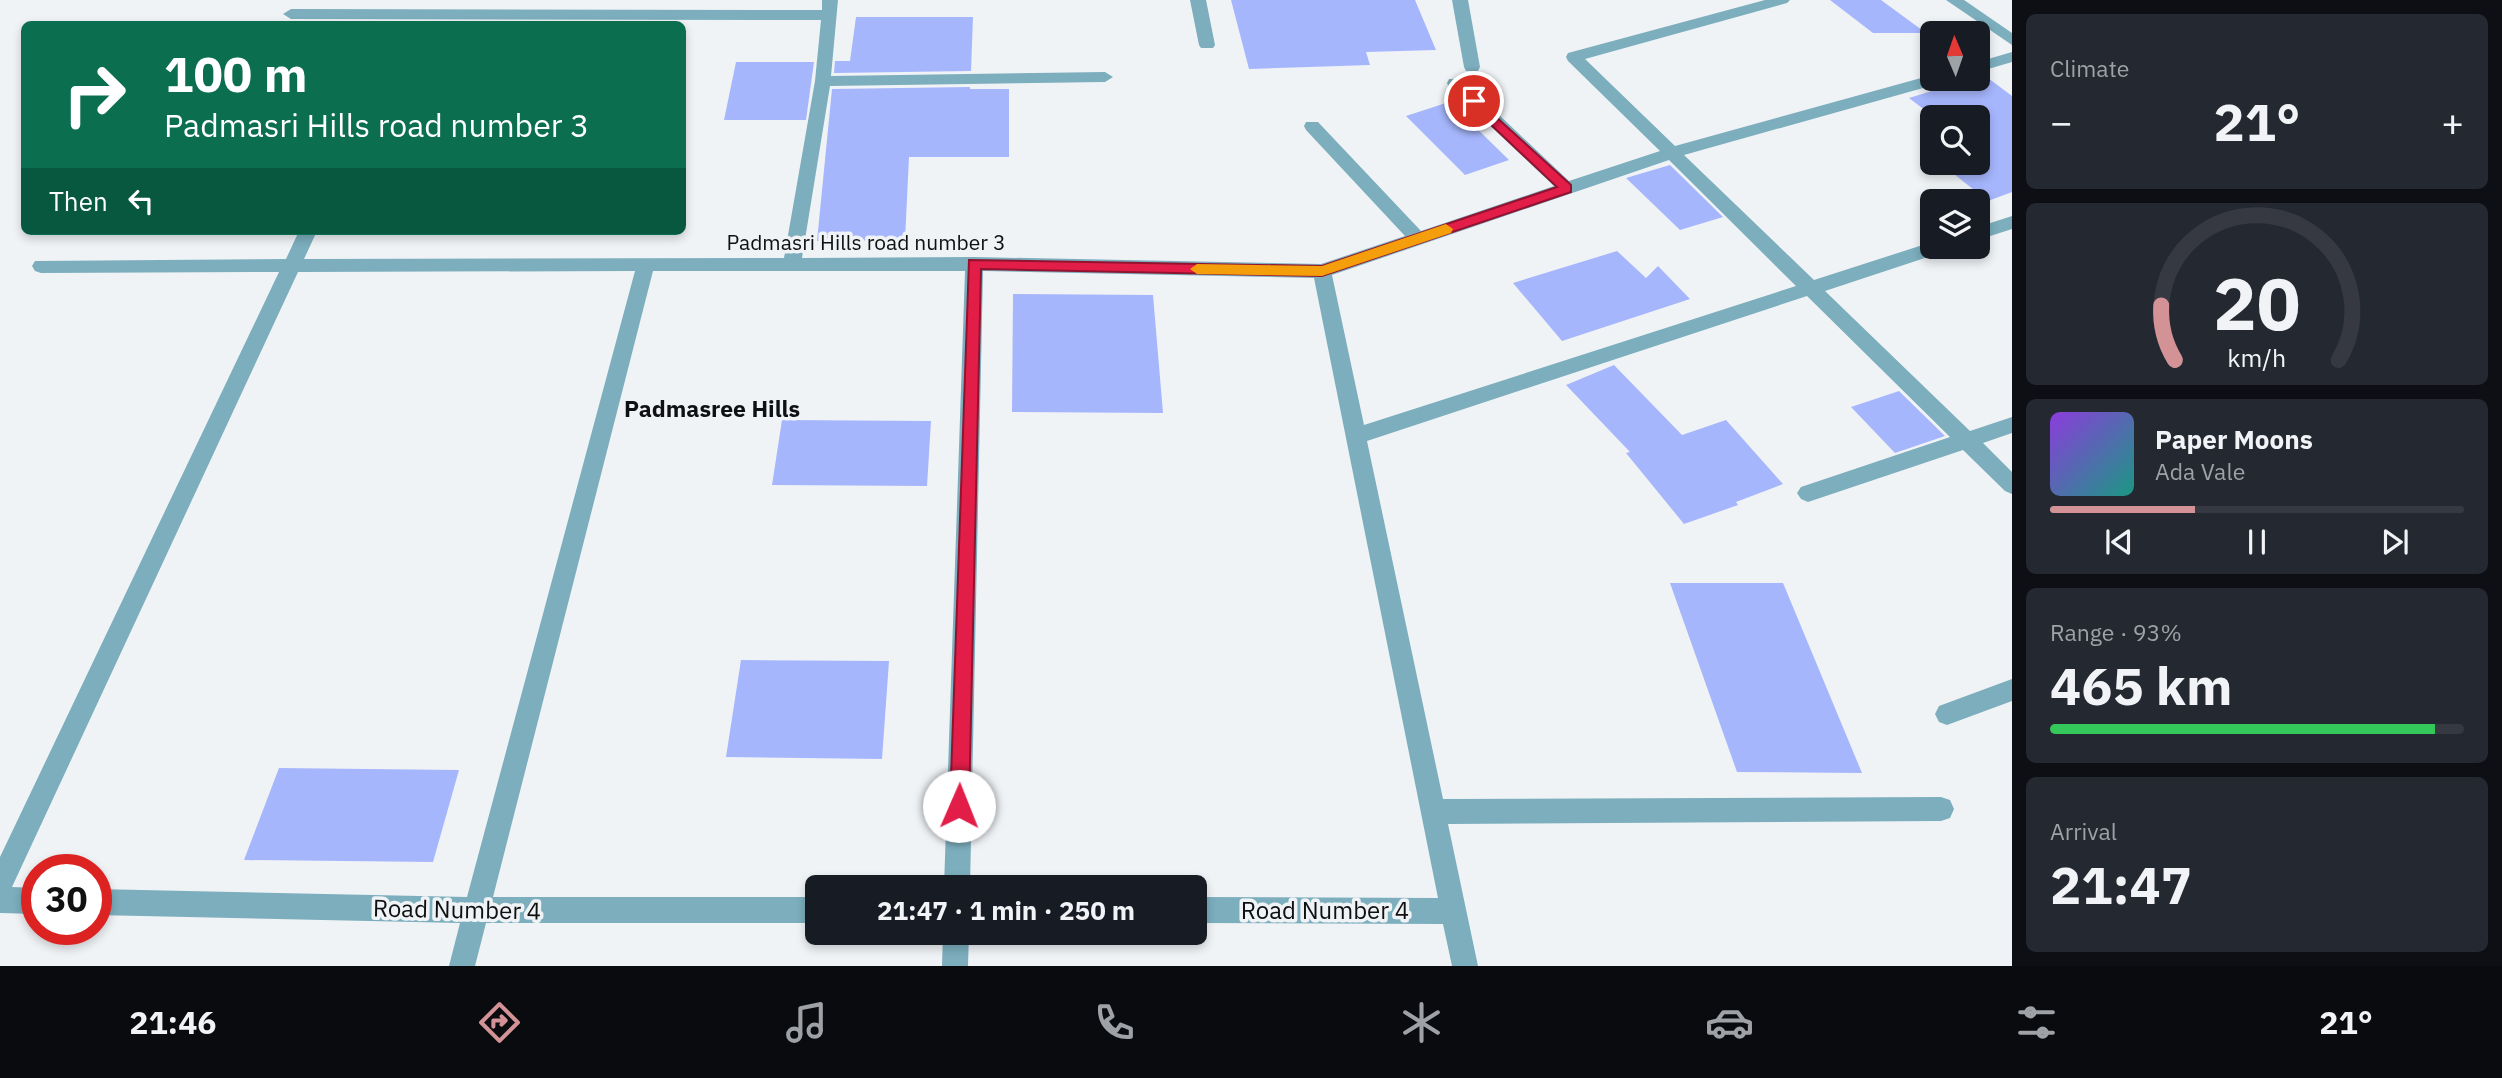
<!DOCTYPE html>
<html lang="en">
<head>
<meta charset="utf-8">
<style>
  body { margin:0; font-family:"IBM Plex Sans",sans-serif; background:#242831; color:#f1f3f6; height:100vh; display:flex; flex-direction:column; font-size:26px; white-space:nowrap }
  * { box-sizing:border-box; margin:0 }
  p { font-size:23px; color:#9ea1a6 }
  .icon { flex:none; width:38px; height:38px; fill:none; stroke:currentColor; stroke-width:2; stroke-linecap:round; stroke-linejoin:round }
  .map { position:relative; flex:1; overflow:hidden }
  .drawer { display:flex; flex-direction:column; gap:14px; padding:14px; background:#0d0f14; width:490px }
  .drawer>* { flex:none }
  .hud { position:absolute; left:21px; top:21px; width:665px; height:214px; border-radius:10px; box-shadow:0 4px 10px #0003; background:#0b6e4f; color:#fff; overflow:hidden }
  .needle { width:46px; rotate:358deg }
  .controls { position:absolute; left:1920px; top:21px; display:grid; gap:14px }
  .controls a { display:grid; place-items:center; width:70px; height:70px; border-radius:10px; background:#171b24; box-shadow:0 4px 10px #0003; font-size:35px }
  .speed { position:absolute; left:21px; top:854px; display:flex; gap:14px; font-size:35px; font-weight:700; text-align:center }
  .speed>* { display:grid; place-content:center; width:91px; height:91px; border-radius:50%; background:#171b24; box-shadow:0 4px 10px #0003; line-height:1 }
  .speed .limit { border:10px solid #d22; background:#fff; color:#111 }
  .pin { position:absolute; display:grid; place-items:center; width:60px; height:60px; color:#fff; margin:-30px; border:4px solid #fff; border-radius:50%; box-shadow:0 2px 7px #0007 }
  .me { position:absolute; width:77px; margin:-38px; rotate:1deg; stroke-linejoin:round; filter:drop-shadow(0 0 5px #0008) }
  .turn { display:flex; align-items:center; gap:24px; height:147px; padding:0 28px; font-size:32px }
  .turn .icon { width:91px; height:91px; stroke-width:2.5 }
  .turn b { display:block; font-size:49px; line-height:60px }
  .then { display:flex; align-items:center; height:66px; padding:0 28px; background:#0003; gap:14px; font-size:26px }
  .big { font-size:52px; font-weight:800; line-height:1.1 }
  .drawer .card { flex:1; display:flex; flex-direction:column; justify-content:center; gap:10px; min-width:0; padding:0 24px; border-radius:10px; background:#242831 }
  .drawer .dial { align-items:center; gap:0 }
  .dial svg { height:182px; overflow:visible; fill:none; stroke:#363941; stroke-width:7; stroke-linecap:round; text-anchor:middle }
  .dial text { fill:#f1f3f6; stroke:none }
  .song { display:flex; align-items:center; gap:21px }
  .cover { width:84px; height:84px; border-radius:10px; background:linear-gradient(135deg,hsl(270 70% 55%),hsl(170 70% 35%)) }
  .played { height:7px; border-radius:4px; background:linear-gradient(90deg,#d39295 35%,#363941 35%) }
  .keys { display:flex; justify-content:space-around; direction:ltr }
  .heat { display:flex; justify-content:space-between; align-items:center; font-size:38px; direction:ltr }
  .charge { height:10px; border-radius:5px; background:linear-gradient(90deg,#34c759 93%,#363941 0) }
  .trip { position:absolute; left:805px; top:875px; width:402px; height:70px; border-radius:10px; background:#171b24; box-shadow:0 4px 10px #0003; font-weight:800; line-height:70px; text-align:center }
  .dock { display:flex; height:112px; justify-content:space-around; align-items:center; background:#090b0e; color:#9ea1a6 }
  .dock .icon { width:49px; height:49px }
  .dock .current { color:#d39295 }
  .dock b { font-size:32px; color:#f1f3f6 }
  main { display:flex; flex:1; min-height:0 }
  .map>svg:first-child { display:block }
  .building { fill:#a6b6fc }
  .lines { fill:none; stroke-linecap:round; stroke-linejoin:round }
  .minor { fill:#7caebd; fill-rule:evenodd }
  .route { fill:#e11d48; stroke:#92132f; stroke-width:2 }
  .slow { fill:#f59e0b }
  .labels { text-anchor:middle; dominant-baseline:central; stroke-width:7; stroke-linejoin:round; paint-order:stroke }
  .street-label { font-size:21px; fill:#0f1011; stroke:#f0f3f6 }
  .neighbourhood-label { font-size:23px; font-weight:bold; fill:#0f1011; stroke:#f0f3f6 }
  .near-street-label { font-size:24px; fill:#0f1011; stroke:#f0f3f6 }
</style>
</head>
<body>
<main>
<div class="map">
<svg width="2012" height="966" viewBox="0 0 2012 966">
  <rect width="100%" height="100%" fill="#f0f3f6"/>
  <g class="building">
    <polygon points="1231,0 1415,0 1436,50 1366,52 1370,65 1249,69"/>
    <polygon points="1830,0 1881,0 1926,33 1873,33"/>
    <polygon points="856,17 973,17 971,71 834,73 835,61 850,61"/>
    <polygon points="736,62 814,62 806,120 724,120"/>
    <polygon points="1984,75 2012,96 2012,192 1988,201 1940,163 1978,163 1978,117 1934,117 1909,98"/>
    <polygon points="970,87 970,89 1009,89 1009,157 909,157 905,240 817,241 832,89"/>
    <polygon points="1449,102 1464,116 1509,160 1465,175 1406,116"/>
    <polygon points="1670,165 1723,217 1680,230 1626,178"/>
    <polygon points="1617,251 1646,278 1658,266 1690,299 1562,341 1513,283"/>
    <polygon points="1013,294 1153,295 1163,413 1012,412"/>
    <polygon points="1614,365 1682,435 1726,420 1783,484 1736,502 1738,505 1684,524 1626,453 1630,452 1566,385"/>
    <polygon points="1899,391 1945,436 1895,453 1851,407"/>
    <polygon points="782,420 931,421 927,486 772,485"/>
    <polygon points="1670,583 1783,583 1862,773 1737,772"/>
    <polygon points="741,660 889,661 882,759 726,757"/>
    <polygon points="279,768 459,770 433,862 244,860"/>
  </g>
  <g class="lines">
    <g class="minor">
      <path d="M822 0H838L831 76 1105 72 1113 77 1105 82 830 86 802 258 974 257 1321 264 1405 236 1306 130 1304 126 1306 122H1318L1421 231 1554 186 1449 87 1447 83 1449 79H1461L1569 181 1660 151 1568 61 1566 57 1568 53 1765 0H1790L1787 3 1585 59 1675 146 1932 75V79H1943L1941 83 1684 155 1814 280 1932 242V247H1946L1943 252 1825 291 1970 431 2012 417V433L1983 443 2012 472V494L2005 491 1963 450 1808 502 1801 499 1797 493 1801 487 1950 437 1807 296 1367 441 1443 799 1941 797 1950 800 1954 809 1950 818 1941 821 1448 824 1478 966H1452L1443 924 1195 923V897L1438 898 1314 278 983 271 970 887H944L965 271H653L493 897H817V923H486L475 966H449L460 923 96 915V889L467 897 635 271 298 272 12 887 37 888V914L0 913V857L279 272 41 273 35 271 32 266 35 261 286 259 299 231H317L304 259 784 258 815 81 821 20 291 19 283 14 291 9 822 10ZM1669 160 1796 286 1364 425 1332 275Z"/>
      <polygon points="1190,0 1206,0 1215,45 1213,48 1201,48 1199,45"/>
      <polygon points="1452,0 1468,0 1480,67 1478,71 1466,71 1464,67"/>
      <polygon points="1946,0 1964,0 2012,33 2012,45"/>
      <polygon points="2012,52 2012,62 1978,72 1978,62"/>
      <polygon points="2012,216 2012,229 1978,240 1978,227"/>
      <polygon points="2012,679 2012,701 1947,725 1939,722 1935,714 1939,706"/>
      <polygon points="943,933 969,933 968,966 942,966"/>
    </g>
  </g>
  <polygon class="route" points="1474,97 1571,185 1571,192 1322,276 981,269 969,806 966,813 959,815 953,813 950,806 969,260 1322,266 1557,187 1469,104 1467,101"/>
  <polygon class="slow" points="1446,224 1453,229 1451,233 1322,276 1197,274 1190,269 1197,264 1322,266"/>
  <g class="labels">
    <g class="street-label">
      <text x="866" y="242">Padmasri Hills road number 3</text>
    </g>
    <g class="neighbourhood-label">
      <text x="712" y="408">Padmasree Hills</text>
    </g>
    <g class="near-street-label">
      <text transform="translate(457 909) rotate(1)">Road Number 4</text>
      <text x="1325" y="910">Road Number 4</text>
    </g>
  </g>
</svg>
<div class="controls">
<a><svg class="needle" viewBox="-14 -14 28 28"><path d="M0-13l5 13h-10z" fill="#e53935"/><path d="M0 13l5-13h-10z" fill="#9ea1a6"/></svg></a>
<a><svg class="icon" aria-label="search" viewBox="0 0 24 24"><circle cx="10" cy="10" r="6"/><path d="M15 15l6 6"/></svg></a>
<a><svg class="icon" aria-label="layers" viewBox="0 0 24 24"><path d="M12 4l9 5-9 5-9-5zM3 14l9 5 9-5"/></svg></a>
</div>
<div class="speed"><div class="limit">30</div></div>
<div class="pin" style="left:1474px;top:101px;background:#d93025"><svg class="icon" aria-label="arrive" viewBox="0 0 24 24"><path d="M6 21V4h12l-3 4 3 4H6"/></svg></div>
<svg class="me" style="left:959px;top:806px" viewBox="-20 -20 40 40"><circle r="19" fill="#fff"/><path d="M0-13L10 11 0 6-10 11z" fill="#e11d48"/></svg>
<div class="trip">21:47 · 1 min · 250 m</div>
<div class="hud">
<div class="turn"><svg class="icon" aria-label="right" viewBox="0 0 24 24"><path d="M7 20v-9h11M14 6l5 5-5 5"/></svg><div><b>100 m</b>Padmasri Hills road number 3</div></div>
<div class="then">Then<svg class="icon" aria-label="left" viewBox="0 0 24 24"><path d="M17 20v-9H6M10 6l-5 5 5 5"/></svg></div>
</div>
</div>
<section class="drawer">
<div class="card"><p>Climate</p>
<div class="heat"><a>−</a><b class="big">21°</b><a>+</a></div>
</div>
<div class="card dial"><svg viewBox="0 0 100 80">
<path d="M14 69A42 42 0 1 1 86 69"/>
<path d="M14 69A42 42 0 0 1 8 45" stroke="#d39295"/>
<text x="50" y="56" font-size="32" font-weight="700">20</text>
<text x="50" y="72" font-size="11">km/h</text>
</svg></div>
<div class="card">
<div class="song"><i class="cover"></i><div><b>Paper Moons</b><p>Ada Vale</p></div></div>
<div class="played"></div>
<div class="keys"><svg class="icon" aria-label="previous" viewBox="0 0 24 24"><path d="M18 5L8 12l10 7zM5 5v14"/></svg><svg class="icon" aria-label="pause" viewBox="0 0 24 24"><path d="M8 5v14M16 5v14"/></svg><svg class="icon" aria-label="next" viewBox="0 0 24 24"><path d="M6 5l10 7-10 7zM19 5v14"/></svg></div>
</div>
<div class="card"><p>Range · 93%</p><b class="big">465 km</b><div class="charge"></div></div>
<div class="card"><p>Arrival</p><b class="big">21:47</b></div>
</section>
</main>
<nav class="dock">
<b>21:46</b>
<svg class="icon current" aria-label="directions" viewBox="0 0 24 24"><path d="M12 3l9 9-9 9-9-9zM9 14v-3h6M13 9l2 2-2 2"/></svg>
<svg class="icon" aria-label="music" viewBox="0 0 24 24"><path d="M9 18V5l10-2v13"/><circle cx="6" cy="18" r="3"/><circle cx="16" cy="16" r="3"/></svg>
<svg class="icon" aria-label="phone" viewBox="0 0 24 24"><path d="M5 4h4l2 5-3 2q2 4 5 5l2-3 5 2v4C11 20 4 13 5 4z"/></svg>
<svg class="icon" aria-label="climate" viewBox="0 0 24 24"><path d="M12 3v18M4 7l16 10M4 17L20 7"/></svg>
<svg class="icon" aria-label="car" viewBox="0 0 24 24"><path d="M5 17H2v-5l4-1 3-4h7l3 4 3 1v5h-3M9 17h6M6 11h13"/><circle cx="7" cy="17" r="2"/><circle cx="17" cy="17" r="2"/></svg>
<svg class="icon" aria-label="filters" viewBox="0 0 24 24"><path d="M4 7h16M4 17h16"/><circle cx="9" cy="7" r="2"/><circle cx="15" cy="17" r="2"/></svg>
<b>21°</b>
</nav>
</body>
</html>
